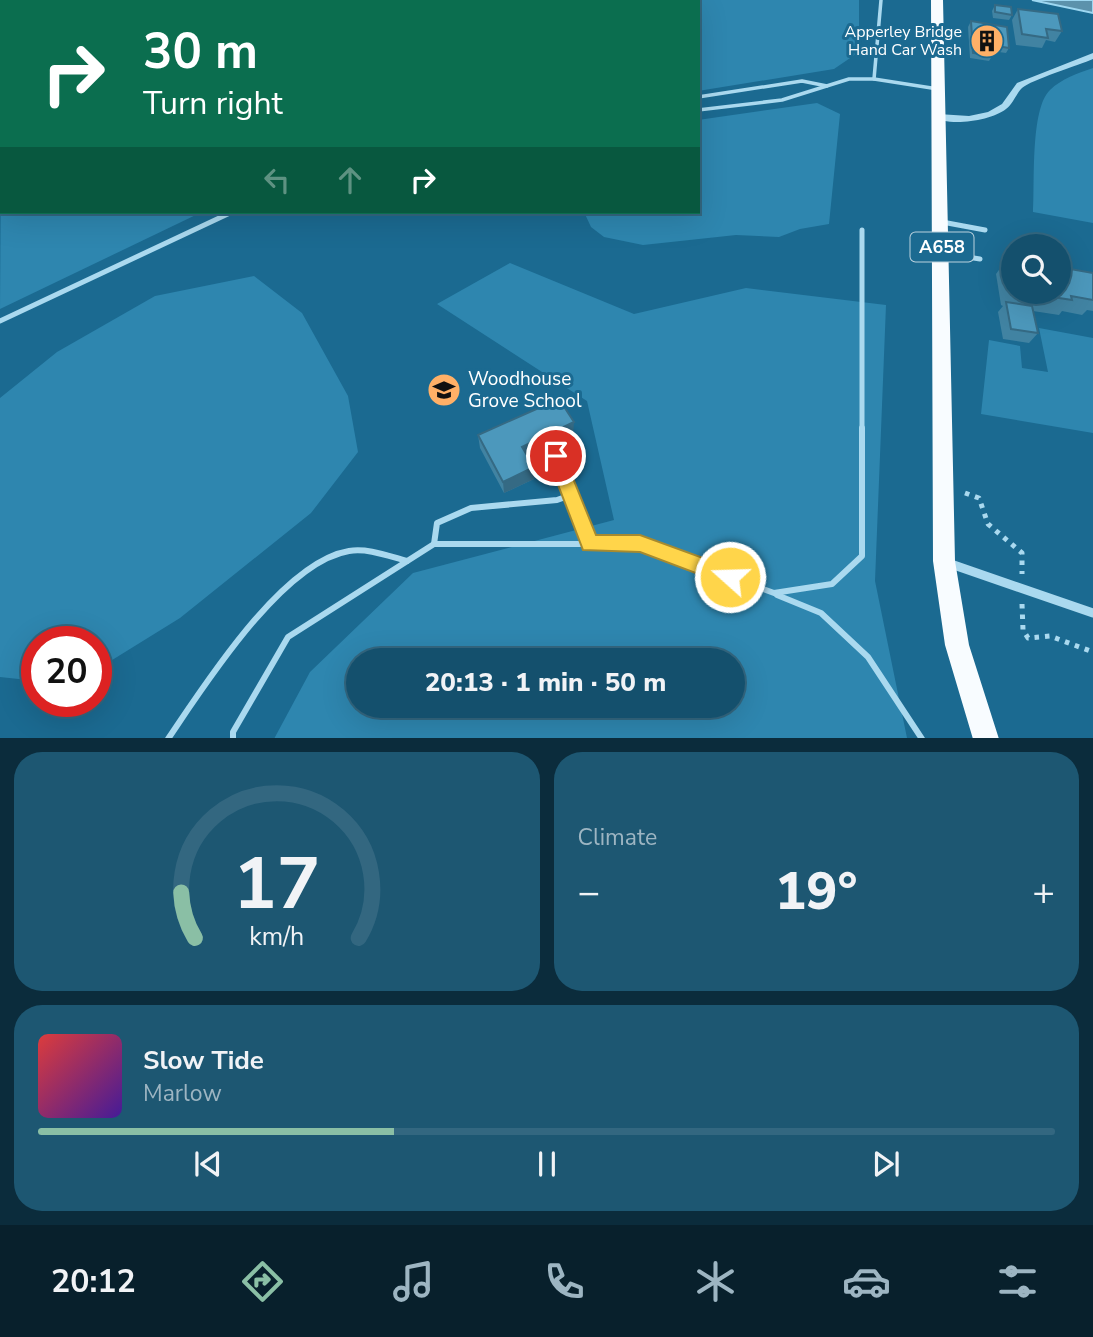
<!DOCTYPE html>
<html lang="en">
<head>
<meta charset="utf-8">
<style>
  body { margin:0; font-family:"Nunito Sans",sans-serif; background:#1d5772; color:#f1f3f6; height:100vh; display:flex; flex-direction:column; font-size:26px; white-space:nowrap }
  * { box-sizing:border-box; margin:0 }
  p { font-size:23px; color:#9db5c2 }
  .icon { flex:none; width:38px; height:38px; fill:none; stroke:currentColor; stroke-width:2; stroke-linecap:round; stroke-linejoin:round }
  .map { position:relative; height:738px; overflow:hidden }
  .details { display:flex; flex-direction:column; gap:14px; padding:14px; background:#0b2c3c; flex:1 }
  .details>* { flex:none }
  .guide { position:absolute; left:0px; top:0px; width:700px; height:214px; box-shadow:0 7px 28px #0002,0 0 0 2px #336780; background:#0b6e4f; color:#fff; overflow:hidden }
  .fabs { position:absolute; left:1001px; top:234px; display:grid; gap:14px }
  .fabs a { display:grid; place-items:center; width:70px; height:70px; border-radius:50%; background:#14506d; box-shadow:0 7px 28px #0002,0 0 0 2px #336780; font-size:35px }
  .speed { position:absolute; left:21px; top:626px; display:flex; gap:14px; font-size:35px; font-weight:700; text-align:center }
  .speed>* { display:grid; place-content:center; width:91px; height:91px; border-radius:50%; background:#14506d; box-shadow:0 7px 28px #0002,0 0 0 2px #336780; line-height:1 }
  .speed .limit { border:10px solid #d22; background:#fff; color:#111 }
  .pin { position:absolute; display:grid; place-items:center; width:60px; height:60px; color:#fff; margin:-30px; border:4px solid #fff; border-radius:50%; box-shadow:0 2px 7px #0007 }
  .me { position:absolute; width:77px; margin:-38px; rotate:290deg; stroke-linejoin:round; filter:drop-shadow(0 0 5px #0008) }
  .turn { display:flex; align-items:center; gap:24px; height:147px; padding:0 28px; font-size:32px }
  .turn .icon { width:91px; height:91px; stroke-width:2.5 }
  .turn b { display:block; font-size:49px; line-height:60px }
  .lanes { display:flex; align-items:center; height:66px; padding:0 28px; background:#0003; justify-content:center; gap:35px; direction:ltr }
  .lanes .off { opacity:.35 }
  .big { font-size:52px; font-weight:800; line-height:1.1 }
  .details .tile { flex:1; display:flex; flex-direction:column; justify-content:center; gap:10px; min-width:0; padding:0 24px; border-radius:28px; background:#1d5772 }
  .details .dial { align-items:center; gap:0 }
  .dial svg { height:182px; overflow:visible; fill:none; stroke:#336780; stroke-width:7; stroke-linecap:round; text-anchor:middle }
  .dial text { fill:#f1f3f6; stroke:none }
  .song { display:flex; align-items:center; gap:21px }
  .cover { width:84px; height:84px; border-radius:10px; background:linear-gradient(135deg,hsl(0 70% 55%),hsl(260 70% 35%)) }
  .played { height:7px; border-radius:4px; background:linear-gradient(90deg,#8abfa5 35%,#336780 35%) }
  .keys { display:flex; justify-content:space-around; direction:ltr }
  .heat { display:flex; justify-content:space-between; align-items:center; font-size:38px; direction:ltr }
  .details .tiles { flex:1; display:grid; gap:14px; grid-template-columns:1fr 1fr }
  .tile:last-child { grid-column:span 2 }
  .trip { position:absolute; left:346px; top:648px; width:399px; height:70px; border-radius:35px; background:#14506d; box-shadow:0 7px 28px #0002,0 0 0 2px #336780; font-weight:800; line-height:70px; text-align:center }
  .tabs { display:flex; height:112px; justify-content:space-around; align-items:center; background:#08202c; color:#9db5c2 }
  .tabs .icon { width:49px; height:49px }
  .tabs .selected { color:#8abfa5 }
  .tabs b { font-size:32px; color:#f1f3f6 }
  .map>svg:first-child { display:block }
  .green { fill:#2e86af; fill-rule:evenodd }
  .water { fill:#5c92ac; stroke:#9dd7f1; stroke-width:2 }
  .lines { fill:none; stroke-linecap:round; stroke-linejoin:round }
  .path-far1 { stroke:#aad9ef; stroke-width:3.5; stroke-dasharray:2.5 3.5; stroke-linecap:butt }
  .path { stroke:#aad9ef; stroke-width:5; stroke-dasharray:4.5 6; stroke-linecap:butt }
  .service-far2 { stroke:#aad9ef; stroke-width:3.5 }
  .service-far1 { stroke:#aad9ef; stroke-width:5 }
  .service { stroke:#aad9ef; stroke-width:6 }
  .minor { stroke:#aad9ef; stroke-width:9 }
  .tertiary { fill:#aad9ef; fill-rule:evenodd }
  .trunk { fill:#f8fcff; fill-rule:evenodd }
  .wall { fill:#4183a2 }
  .shaded-wall { fill:#356a84 }
  .building { fill:#4c98bc; stroke:#356a84; stroke-width:2 }
  .route { fill:#ffd54a; stroke:#a68a30; stroke-width:2 }
  .labels { text-anchor:middle; dominant-baseline:central; stroke-width:6; stroke-linejoin:round; paint-order:stroke }
  .far-poi-label { font-size:16px; fill:#fff; stroke:#1b6a91; text-anchor:end }
  .shield { fill:#1b6a91; stroke:#bbd2de; stroke-width:2 }
  .shield-label { font-size:18px; font-weight:bold; fill:#fff }
  .poi-label { font-size:19px; fill:#fff; stroke:#1b6a91; text-anchor:start }
</style>
</head>
<body>
<div class="map">
<svg width="1093" height="739" viewBox="0 0 1093 739">
  <rect width="100%" height="100%" fill="#1b6a91"/>
  <g class="green">
    <polygon points="106,0 859,0 859,55 856,54 834,69 698,91 698,2"/>
    <polygon points="2,13 2,212 202,212 0,309"/>
    <path d="M1093 68V223L1033 212C1035 184 1030 109 1050 90 1061 79 1078 73 1093 68Z"/>
    <polygon points="817,103 840,114 829,224 800,229 779,237 736,235 643,245 604,237 591,227 584,212 698,212 698,120"/>
    <path d="M510 263 634 314 746 288 886 305 875 581 907 738 274 739 310 672 413 573 614 520 587 401 437 304ZM359 660H733V705H359Z"/>
    <polygon points="254,276 302,313 348,396 358,452 311,513 180,618 96,670 96,642 37,642 37,681 0,677 0,398 57,352 155,296"/>
    <polygon points="1039,328 1093,338 1093,433 981,414 989,340 1020,346 1022,368 1048,372"/>
  </g>
  <polygon class="water" points="1032,0 1093,0 1093,13"/>
  <g class="lines">
    <polyline class="path-far1" points="29,2 34,0"/>
    <g class="path">
      <polyline points="965,493 979,498 988,524 1022,553 1022,574"/>
      <polyline points="1022,604 1023,630 1028,638 1050,636 1093,652"/>
    </g>
    <g class="service-far2">
      <polyline points="874,79 881,0"/>
      <polyline points="698,97 802,81 827,86"/>
      <polyline points="698,110 782,100 849,79 874,79 938,89"/>
    </g>
    <g class="service-far1">
      <polyline points="942,222 985,230"/>
      <polyline points="862,230 862,430"/>
      <polyline points="942,253 980,259"/>
      <polyline points="0,321 232,212"/>
    </g>
    <g class="service">
      <polyline points="556,456 590,544"/>
      <polyline points="434,544 437,523 471,508 557,500 571,495"/>
      <polyline points="777,595 821,613 868,657 922,739"/>
      <path d="M168 739C204 686 282 562 349 551 368 548 388 556 407 561"/>
      <polyline points="233,739 233,732 288,637 434,544 640,544 774,593 832,584 862,556 862,428"/>
    </g>
    <polyline class="minor" points="948,563 1093,613"/>
    <path class="tertiary" d="M1093 53V59C1079 65 1031 80 1022 88 1016 94 1013 104 1006 109 991 121 949 127 933 117L938 114 969 116 988 112 1002 104 1017 83Z"/>
    <polygon class="trunk" points="931,0 943,0 955,561 969,645 999,739 973,739 945,645 933,561"/>
  </g>
  <g class="wall">
    <polygon points="995,5 1012,15 1009,20 993,18 992,11"/>
    <polygon points="1018,9 1062,31 1055,42 1046,40 1042,48 1016,45 1012,20"/>
    <polygon points="971,21 1009,48 1006,53 992,51 992,56 989,61 970,58 968,27"/>
    <polygon points="1007,259 1013,260 1013,292 1059,292 1093,273 1093,311 1087,310 1082,315 1062,311 1059,315 1033,311 1038,333 1029,343 1003,339 998,312 1003,306 1001,305 996,274"/>
    <polygon points="478,435 573,435 528,457 534,467 534,479 504,493 480,448"/>
  </g>
  <g class="shaded-wall">
    <polygon points="574,422 573,435 522,459 522,447"/>
    <polygon points="534,467 534,479 504,493 503,482"/>
  </g>
  <g class="building">
    <polygon points="995,5 1011,7 1012,15 995,12"/>
    <polygon points="1018,9 1058,14 1062,31 1046,29 1048,38 1022,34"/>
    <polygon points="971,21 1007,27 1009,48 991,45 992,56 973,53"/>
    <polygon points="1007,259 1013,260 1013,291"/>
    <polygon points="1059,267 1093,273 1093,300 1071,296 1072,300 1021,292 1059,292"/>
    <polygon points="1006,302 1032,306 1038,333 1011,329"/>
    <polygon points="559,399 574,422 522,447 534,467 503,482 478,435"/>
  </g>
  <polygon class="route" points="556,448 564,456 596,535 640,535 736,570 739,577 736,583 730,586 640,552 583,550 547,456"/>
  <defs>
    <symbol id="building-disc" viewBox="-11 -11 22 22"><circle r="9.5" fill="#ffb067" stroke="#1b6a91"/><path d="M-4-6H4V6H1V3H-1V6H-4ZM-2.5-4.3h1.7v1.8h-1.7ZM.8-4.3h1.7v1.8H.8ZM-2.5-1h1.7V.8h-1.7ZM.8-1h1.7V.8H.8Z" fill="#111"/></symbol>
    <symbol id="school-disc" viewBox="-11 -11 22 22"><circle r="9.5" fill="#ffb067" stroke="#1b6a91"/><path d="M0-5L7-2L0 1L-7-2ZM-4 1L0 2.5L4 1V4Q0 6-4 4Z" fill="#111"/></symbol>
  </defs>
  <g fill-rule="evenodd">
    <use href="#building-disc" x="968" y="22" width="38" height="38"/>
    <use href="#school-disc" x="425" y="371" width="38" height="38"/>
  </g>
  <g class="labels">
    <g class="far-poi-label">
      <text x="962" y="32">Apperley Bridge<tspan x="962" dy="18">Hand Car Wash</tspan></text>
    </g>
    <rect class="shield" x="910.5" y="232.5" width="63" height="29" rx="5"/>
    <g class="shield-label">
      <text x="942" y="247">A658</text>
    </g>
    <g class="poi-label">
      <text x="468" y="379">Woodhouse<tspan x="468" dy="22">Grove School</tspan></text>
    </g>
  </g>
</svg>
<div class="fabs">
<a><svg class="icon" aria-label="search" viewBox="0 0 24 24"><circle cx="10" cy="10" r="6"/><path d="M15 15l6 6"/></svg></a>
</div>
<div class="speed"><div class="limit">20</div></div>
<div class="pin" style="left:556px;top:456px;background:#d93025"><svg class="icon" aria-label="arrive" viewBox="0 0 24 24"><path d="M6 21V4h12l-3 4 3 4H6"/></svg></div>
<svg class="me" style="left:730px;top:577px" viewBox="-20 -20 40 40"><circle r="17" fill="#ffd54a" stroke="#fff" stroke-width="3"/><path d="M0-11L8 9 0 5-8 9z" fill="#fff"/></svg>
<div class="trip">20:13 · 1 min · 50 m</div>
<div class="guide">
<div class="turn"><svg class="icon" aria-label="right" viewBox="0 0 24 24"><path d="M7 20v-9h11M14 6l5 5-5 5"/></svg><div><b>30 m</b>Turn right</div></div>
<div class="lanes"><svg class="icon off" aria-label="left" viewBox="0 0 24 24"><path d="M17 20v-9H6M10 6l-5 5 5 5"/></svg><svg class="icon off" aria-label="ahead" viewBox="0 0 24 24"><path d="M12 20V5M6 11l6-6 6 6"/></svg><svg class="icon" aria-label="right" viewBox="0 0 24 24"><path d="M7 20v-9h11M14 6l5 5-5 5"/></svg></div>
</div>
</div>
<section class="details">
<div class="tiles">
<div class="tile dial"><svg viewBox="0 0 100 80">
<path d="M14 69A42 42 0 1 1 86 69"/>
<path d="M14 69A42 42 0 0 1 8 49" stroke="#8abfa5"/>
<text x="50" y="56" font-size="32" font-weight="700">17</text>
<text x="50" y="72" font-size="11">km/h</text>
</svg></div>
<div class="tile"><p>Climate</p>
<div class="heat"><a>−</a><b class="big">19°</b><a>+</a></div>
</div>
<div class="tile">
<div class="song"><i class="cover"></i><div><b>Slow Tide</b><p>Marlow</p></div></div>
<div class="played"></div>
<div class="keys"><svg class="icon" aria-label="previous" viewBox="0 0 24 24"><path d="M18 5L8 12l10 7zM5 5v14"/></svg><svg class="icon" aria-label="pause" viewBox="0 0 24 24"><path d="M8 5v14M16 5v14"/></svg><svg class="icon" aria-label="next" viewBox="0 0 24 24"><path d="M6 5l10 7-10 7zM19 5v14"/></svg></div>
</div>
</div>
</section>
<nav class="tabs">
<b>20:12</b>
<svg class="icon selected" aria-label="directions" viewBox="0 0 24 24"><path d="M12 3l9 9-9 9-9-9zM9 14v-3h6M13 9l2 2-2 2"/></svg>
<svg class="icon" aria-label="music" viewBox="0 0 24 24"><path d="M9 18V5l10-2v13"/><circle cx="6" cy="18" r="3"/><circle cx="16" cy="16" r="3"/></svg>
<svg class="icon" aria-label="phone" viewBox="0 0 24 24"><path d="M5 4h4l2 5-3 2q2 4 5 5l2-3 5 2v4C11 20 4 13 5 4z"/></svg>
<svg class="icon" aria-label="climate" viewBox="0 0 24 24"><path d="M12 3v18M4 7l16 10M4 17L20 7"/></svg>
<svg class="icon" aria-label="car" viewBox="0 0 24 24"><path d="M5 17H2v-5l4-1 3-4h7l3 4 3 1v5h-3M9 17h6M6 11h13"/><circle cx="7" cy="17" r="2"/><circle cx="17" cy="17" r="2"/></svg>
<svg class="icon" aria-label="filters" viewBox="0 0 24 24"><path d="M4 7h16M4 17h16"/><circle cx="9" cy="7" r="2"/><circle cx="15" cy="17" r="2"/></svg>
</nav>
</body>
</html>
